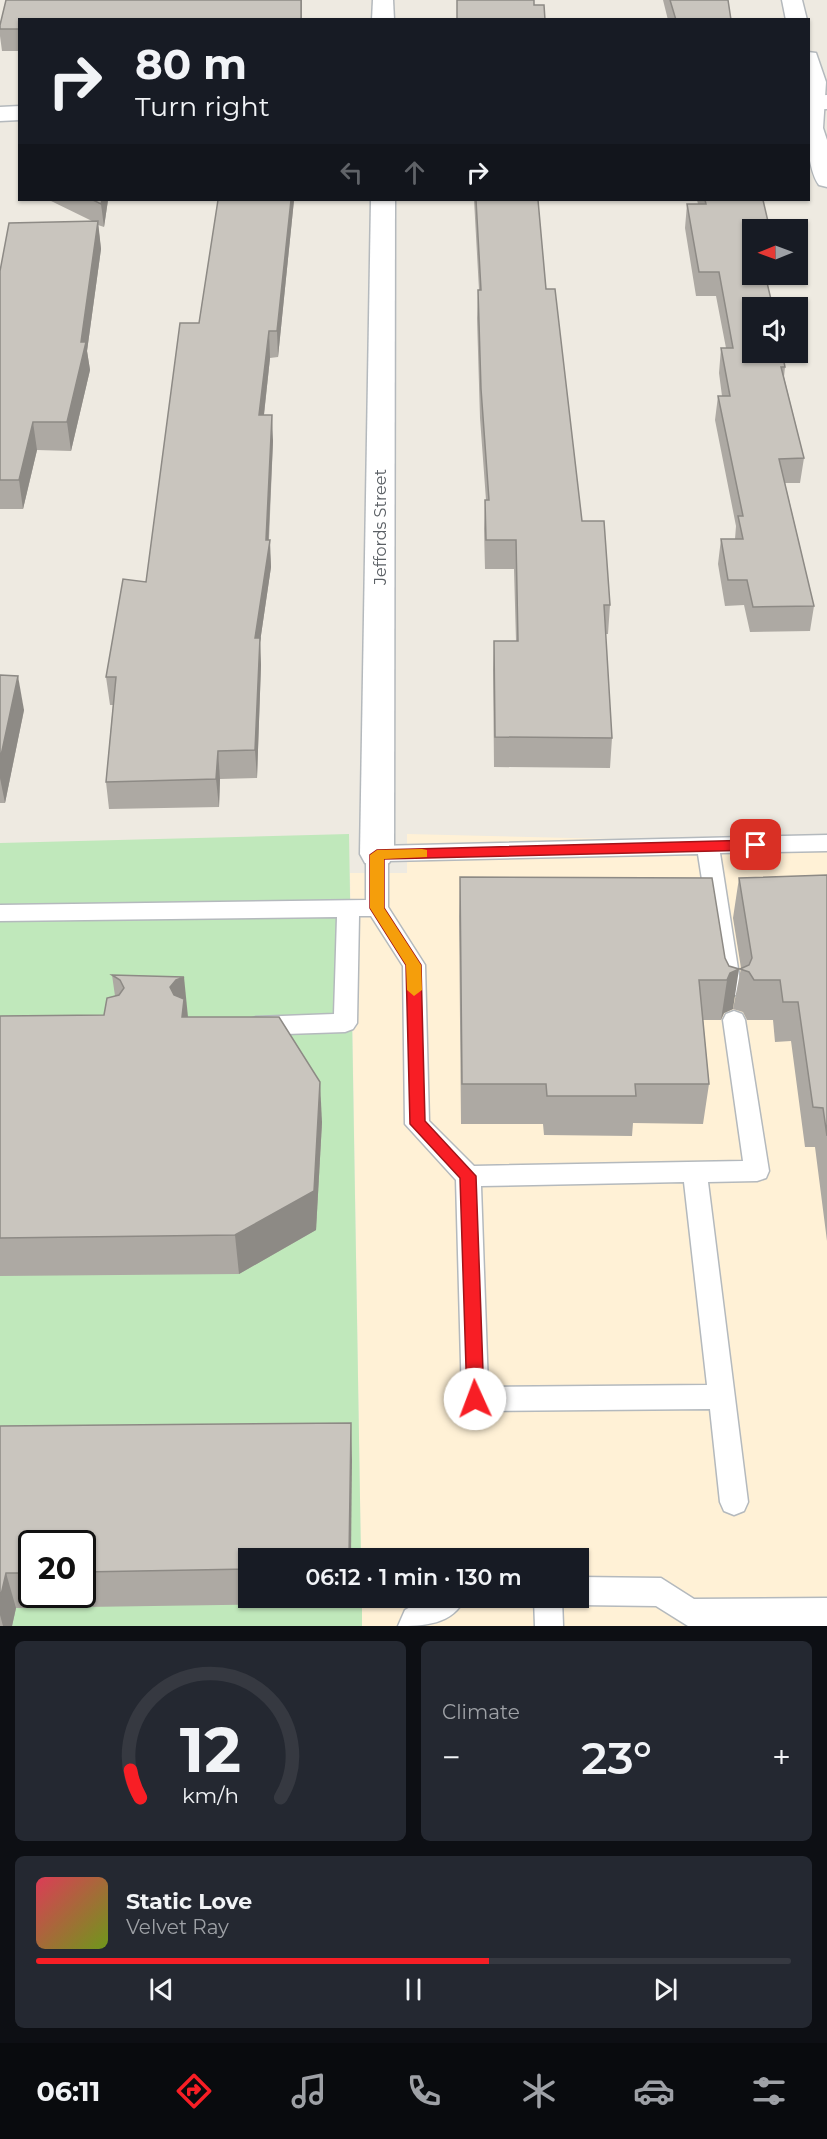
<!DOCTYPE html>
<html lang="en">
<head>
<meta charset="utf-8">
<style>
  body { margin:0; font-family:Montserrat,sans-serif; background:#242831; color:#f1f3f6; height:100vh; display:flex; flex-direction:column; font-size:22px; white-space:nowrap }
  * { box-sizing:border-box; margin:0 }
  p { font-size:20px; color:#9ea1a6 }
  .icon { flex:none; width:33px; height:33px; fill:none; stroke:currentColor; stroke-width:2; stroke-linecap:round; stroke-linejoin:round }
  .map { position:relative; height:1626px; overflow:hidden }
  .details { display:flex; flex-direction:column; gap:15px; padding:15px; background:#0d0f14; flex:1 }
  .details>* { flex:none }
  .banner { position:absolute; left:18px; top:18px; width:792px; height:183px; border-radius:0px; box-shadow:0 2px 4px #0004; background:#171b24; color:#f1f3f6; overflow:hidden }
  .needle { width:39px; rotate:269deg }
  .fabs { position:absolute; left:742px; top:219px; display:grid; gap:12px }
  .fabs a { display:grid; place-items:center; width:66px; height:66px; border-radius:0px; background:#171b24; box-shadow:0 2px 4px #0004; font-size:30px }
  .speed { position:absolute; left:18px; top:1530px; display:flex; gap:12px; font-size:30px; font-weight:700; text-align:center }
  .speed>* { display:grid; place-content:center; width:78px; height:78px; border-radius:50%; background:#171b24; box-shadow:0 2px 4px #0004; line-height:1 }
  .speed .limit { border:3px solid #111; border-radius:9px; background:#fff; color:#111 }
  .pin { position:absolute; display:grid; place-items:center; width:51px; height:51px; color:#fff; margin:-26px; border-radius:12px; box-shadow:0 3px 9px #0006 }
  .me { position:absolute; width:66px; margin:-33px; rotate:358deg; stroke-linejoin:round; filter:drop-shadow(0 0 4px #0008) }
  .turn { display:flex; align-items:center; gap:21px; height:126px; padding:0 18px; font-size:27px }
  .turn .icon { width:78px; height:78px; stroke-width:2.5 }
  .turn b { display:block; font-size:42px; line-height:51px }
  .lanes { display:flex; align-items:center; height:57px; padding:0 18px; background:#0003; justify-content:center; gap:30px; direction:ltr }
  .lanes .off { opacity:.35 }
  .big { font-size:45px; font-weight:600; line-height:1.1 }
  .details .widget { flex:1; display:flex; flex-direction:column; justify-content:center; gap:9px; min-width:0; padding:0 21px; border-radius:9px; background:#242831 }
  .details .dial { align-items:center; gap:0 }
  .dial svg { height:156px; overflow:visible; fill:none; stroke:#363941; stroke-width:7; stroke-linecap:round; text-anchor:middle }
  .dial text { fill:#f1f3f6; stroke:none }
  .song { display:flex; align-items:center; gap:18px }
  .cover { width:72px; height:72px; border-radius:9px; background:linear-gradient(135deg,hsl(350 70% 55%),hsl(80 70% 35%)) }
  .played { height:6px; border-radius:3px; background:linear-gradient(90deg,#f81e25 60%,#363941 60%) }
  .keys { display:flex; justify-content:space-around; direction:ltr }
  .heat { display:flex; justify-content:space-between; align-items:center; font-size:33px; direction:ltr }
  .details .tiles { flex:1; display:grid; gap:15px; grid-template-columns:1fr 1fr }
  .widget:last-child { grid-column:span 2 }
  .trip { position:absolute; left:238px; top:1548px; width:351px; height:60px; border-radius:0px; background:#171b24; box-shadow:0 2px 4px #0004; font-weight:600; line-height:60px; text-align:center }
  .dock { display:flex; height:96px; justify-content:space-around; align-items:center; background:#090b0e; color:#9ea1a6 }
  .dock .icon { width:42px; height:42px }
  .dock .selected { color:#f81e25 }
  .dock b { font-size:27px; color:#f1f3f6 }
  .map>svg:first-child { display:block }
  .commercial { fill:#fff1d6 }
  .green { fill:#c0e8bb; fill-rule:evenodd }
  .lines { fill:none; stroke-linecap:round; stroke-linejoin:round }
  .service-casing { stroke:#b4b9bd; stroke-width:3 }
  .minor-casing { stroke:#b4b9bd; stroke-width:3 }
  .tertiary-casing { stroke:#b4b9bd; stroke-width:3 }
  .service { fill:#fff; fill-rule:evenodd }
  .minor { fill:#fff; fill-rule:evenodd }
  .tertiary { fill:#fff; fill-rule:evenodd }
  .wall { fill:#ada9a3; fill-rule:evenodd }
  .shaded-wall { fill:#8d8a85 }
  .building { fill:#c9c5be; stroke:#8d8a85; stroke-width:1.5 }
  .route { fill:#f81e25; stroke:#a11418; stroke-width:1.5 }
  .slow { fill:#f59e0b }
  .labels { text-anchor:middle; dominant-baseline:central; stroke-width:6; stroke-linejoin:round; paint-order:stroke }
  .street-label { font-size:16px; fill:#5a5f64; stroke:#fff }
</style>
</head>
<body>
<div class="map">
<svg width="827" height="1626" viewBox="0 0 827 1626">
  <rect width="100%" height="100%" fill="#eeeae1"/>
  <polygon class="commercial" points="407,834 827,844 827,1626 362,1626 362,1598 579,1598 579,1558 361,1558 350,873 407,873"/>
  <path class="green" d="M349 834 361 1558H249V1598H362V1626H0V843ZM32 1544H82V1594H32Z"/>
  <g class="lines">
    <defs>
      <g id="service">
        <path d="M827 835V851L720 853 741 988 738 994 730 997 722 994 719 988 698 854 388 861V907L425 965 429 1121 474 1166 743 1161 723 1020 726 1014 734 1011 742 1014 745 1020 769 1171 766 1178 757 1181 708 1182 748 1502 744 1511 734 1515 724 1511 720 1502 710 1409 475 1411 466 1407 462 1399 456 1180 405 1124 403 966 371 916H359L357 1023 353 1029 345 1032 256 1035 248 1032 244 1026 248 1020 256 1017 334 1014 337 917 0 921V905L366 900V854L369 849 377 846ZM684 1182 707 1385 488 1387 481 1186Z"/>
        <polygon points="579,1577 661,1578 694,1599 827,1598 827,1626 688,1626 656,1606 579,1605 569,1601 568,1598 579,1598"/>
        <path d="M426 1598H465C453 1625 423 1626 398 1626L405 1610Z"/>
        <polygon points="534,1598 562,1598 563,1626 535,1626"/>
      </g>
      <g id="minor">
        <polygon points="373,0 393,0 394,20 372,20"/>
        <polygon points="782,0 802,0 807,20 786,20"/>
        <path d="M808 52 816 53 826 82 823 128 827 140V187L819 185C801 160 808 84 808 52Z"/>
        <polygon points="371,200 395,200 394,854 389,863 377,866 365,863 360,854"/>
      </g>
      <g id="tertiary">
        <polygon points="827,95 827,109 808,110 808,96"/>
        <polygon points="20,106 20,120 0,121 0,107"/>
      </g>
    </defs>
    <use href="#service" class="service-casing"/>
    <use href="#minor" class="minor-casing"/>
    <use href="#tertiary" class="tertiary-casing"/>
    <use href="#service" class="service"/>
    <use href="#minor" class="minor"/>
    <use href="#tertiary" class="tertiary"/>
  </g>
  <g class="wall">
    <polygon points="6,0 302,0 302,20 20,20 20,51 2,51 0,36 0,25"/>
    <polygon points="663,0 728,0 731,20 668,20"/>
    <polygon points="49,200 108,200 104,227 98,225 101,249 87,351 90,370 71,451 37,450 23,509 0,509 0,271 92,221"/>
    <polygon points="218,200 294,200 278,357 270,358 264,415 273,441 269,540 271,567 260,642 261,665 257,778 220,779 219,807 109,809 106,782 113,705 110,705 106,677 146,582 199,323"/>
    <polygon points="474,200 538,200 546,289 582,521 610,605 608,634 605,634 612,738 610,768 494,767 493,670 494,641 516,641 514,569 485,569 484,529 485,500 486,500 480,418 477,318 478,290 479,290"/>
    <polygon points="697,200 763,200 753,274 775,274 774,284 767,284 785,367 784,377 804,458 800,483 785,483 814,606 810,631 750,632 744,605 725,606 718,564 721,539 735,539 736,526 715,420 718,396 722,396 719,373 721,348 726,348 716,296 696,296 685,228 687,204 698,204"/>
    <polygon points="0,675 24,710 5,803 0,803"/>
    <polygon points="827,875 827,1241 815,1147 805,1147 791,1041 775,1042 773,1020 747,1020 743,1012 733,1009 741,968 733,918 739,878"/>
    <polygon points="460,877 712,878 733,1009 724,1013 721,1020 703,1020 709,1084 703,1124 633,1123 632,1136 544,1135 543,1124 461,1124 459,917"/>
    <polygon points="112,975 188,1017 322,1122 316,1230 239,1274 0,1276 0,1016 104,1015 115,996"/>
    <path d="M0 1426 352 1460 249 1558V1598H351L350 1603 16 1608 12 1626H0ZM32 1544H82V1594H32Z"/>
  </g>
  <g class="shaded-wall">
    <rect x="301" y="0" width="1" height="20"/>
    <polygon points="102,200 108,200 104,227 101,204"/>
    <polygon points="291,200 294,200 278,357 277,331"/>
    <polygon points="98,221 101,249 87,351 90,370 71,451 67,422 81,342"/>
    <polygon points="269,331 270,358 261,441 259,415"/>
    <polygon points="272,415 273,441 268,548 270,540 271,567 260,642 261,665 257,778 255,750 255,638 266,540"/>
    <polygon points="33,422 37,450 23,509 19,480"/>
    <polygon points="18,676 24,710 5,803 0,778 0,760"/>
    <polygon points="218,751 220,779 219,807 216,779"/>
    <polygon points="739,969 733,1009 724,1013 721,1020 727,980 730,973"/>
    <polygon points="184,977 188,1017 188,1039 170,987 176,980"/>
    <polygon points="320,1082 322,1122 316,1230 239,1274 235,1235"/>
    <polygon points="351,1423 352,1460 351,1558 349,1558"/>
    <polygon points="6,1573 16,1608 12,1626 3,1626 0,1615 0,1599"/>
  </g>
  <g class="building">
    <polygon points="6,0 301,0 301,20 20,20 20,29 0,29 0,25"/>
    <polygon points="457,0 534,0 534,5 544,5 545,20 457,20"/>
    <polygon points="670,0 728,0 731,20 676,20"/>
    <polygon points="93,200 102,200 101,204"/>
    <polygon points="218,200 291,200 277,331 269,331 259,415 272,415 266,540 270,540 255,638 260,638 255,750 218,751 216,779 106,782 116,677 106,677 123,579 146,582 180,323 199,323"/>
    <polygon points="476,200 538,200 546,289 555,289 582,521 604,521 610,605 604,605 612,738 495,737 494,641 518,641 516,540 486,540 485,500 489,500 481,389 478,290 481,290"/>
    <polygon points="705,200 763,200 770,230 753,230 753,274 765,274 773,308 753,308 753,352 782,352 785,367 781,367 804,458 779,459 814,606 753,607 747,580 728,580 721,539 743,539 738,516 743,516 718,396 730,396 721,348 733,348 719,272 699,272 687,204 706,204"/>
    <polygon points="98,221 81,342 86,342 67,422 33,422 19,480 0,480 0,271 9,223"/>
    <polygon points="0,675 18,676 0,760"/>
    <polygon points="827,875 827,1136 823,1108 813,1107 798,1002 783,1002 780,980 754,980 749,972 740,969 749,965 752,958 739,878"/>
    <polygon points="460,877 712,878 725,958 729,966 739,969 730,973 727,980 699,980 709,1084 635,1084 636,1096 547,1096 546,1084 462,1084"/>
    <polygon points="112,975 184,977 176,980 170,987 174,995 184,999 182,1017 279,1017 320,1082 314,1191 235,1235 0,1238 0,1016 104,1015 107,998 119,995 124,988 120,980"/>
    <polygon points="351,1423 349,1558 249,1558 249,1569 82,1572 82,1544 32,1544 32,1573 6,1573 0,1599 0,1426"/>
  </g>
  <polygon class="route" points="756,840 763,845 756,850 384,859 384,908 421,965 425,1121 476,1176 484,1399 481,1404 475,1406 469,1404 467,1399 460,1178 410,1124 406,965 370,908 370,855 377,850"/>
  <polygon class="slow" points="422,849 427,850 427,857 384,859 384,908 421,965 422,990 414,996 407,990 406,965 370,908 370,855 377,850"/>
  <g class="labels">
    <g class="street-label">
      <text transform="translate(380 527) rotate(-90)">Jeffords Street</text>
    </g>
  </g>
</svg>
<div class="fabs">
<a><svg class="needle" viewBox="-14 -14 28 28"><path d="M0-13l5 13h-10z" fill="#e53935"/><path d="M0 13l5-13h-10z" fill="#9ea1a6"/></svg></a>
<a><svg class="icon" aria-label="sound" viewBox="0 0 24 24"><path d="M4 9h4l5-4v14l-5-4H4zM17 9q2 3 0 6"/></svg></a>
</div>
<div class="speed"><div class="limit">20</div></div>
<div class="pin" style="left:756px;top:845px;background:#d93025"><svg class="icon" aria-label="arrive" viewBox="0 0 24 24"><path d="M6 21V4h12l-3 4 3 4H6"/></svg></div>
<svg class="me" style="left:475px;top:1399px" viewBox="-20 -20 40 40"><circle r="19" fill="#fff"/><path d="M0-13L10 11 0 6-10 11z" fill="#f81e25"/></svg>
<div class="trip">06:12 · 1 min · 130 m</div>
<div class="banner">
<div class="turn"><svg class="icon" aria-label="right" viewBox="0 0 24 24"><path d="M7 20v-9h11M14 6l5 5-5 5"/></svg><div><b>80 m</b>Turn right</div></div>
<div class="lanes"><svg class="icon off" aria-label="left" viewBox="0 0 24 24"><path d="M17 20v-9H6M10 6l-5 5 5 5"/></svg><svg class="icon off" aria-label="ahead" viewBox="0 0 24 24"><path d="M12 20V5M6 11l6-6 6 6"/></svg><svg class="icon" aria-label="right" viewBox="0 0 24 24"><path d="M7 20v-9h11M14 6l5 5-5 5"/></svg></div>
</div>
</div>
<section class="details">
<div class="tiles">
<div class="widget dial"><svg viewBox="0 0 100 80">
<path d="M14 69A42 42 0 1 1 86 69"/>
<path d="M14 69A42 42 0 0 1 9 55" stroke="#f81e25"/>
<text x="50" y="56" font-size="32" font-weight="700">12</text>
<text x="50" y="72" font-size="11">km/h</text>
</svg></div>
<div class="widget"><p>Climate</p>
<div class="heat"><a>−</a><b class="big">23°</b><a>+</a></div>
</div>
<div class="widget">
<div class="song"><i class="cover"></i><div><b>Static Love</b><p>Velvet Ray</p></div></div>
<div class="played"></div>
<div class="keys"><svg class="icon" aria-label="previous" viewBox="0 0 24 24"><path d="M18 5L8 12l10 7zM5 5v14"/></svg><svg class="icon" aria-label="pause" viewBox="0 0 24 24"><path d="M8 5v14M16 5v14"/></svg><svg class="icon" aria-label="next" viewBox="0 0 24 24"><path d="M6 5l10 7-10 7zM19 5v14"/></svg></div>
</div>
</div>
</section>
<nav class="dock">
<b>06:11</b>
<svg class="icon selected" aria-label="directions" viewBox="0 0 24 24"><path d="M12 3l9 9-9 9-9-9zM9 14v-3h6M13 9l2 2-2 2"/></svg>
<svg class="icon" aria-label="music" viewBox="0 0 24 24"><path d="M9 18V5l10-2v13"/><circle cx="6" cy="18" r="3"/><circle cx="16" cy="16" r="3"/></svg>
<svg class="icon" aria-label="phone" viewBox="0 0 24 24"><path d="M5 4h4l2 5-3 2q2 4 5 5l2-3 5 2v4C11 20 4 13 5 4z"/></svg>
<svg class="icon" aria-label="climate" viewBox="0 0 24 24"><path d="M12 3v18M4 7l16 10M4 17L20 7"/></svg>
<svg class="icon" aria-label="car" viewBox="0 0 24 24"><path d="M5 17H2v-5l4-1 3-4h7l3 4 3 1v5h-3M9 17h6M6 11h13"/><circle cx="7" cy="17" r="2"/><circle cx="17" cy="17" r="2"/></svg>
<svg class="icon" aria-label="filters" viewBox="0 0 24 24"><path d="M4 7h16M4 17h16"/><circle cx="9" cy="7" r="2"/><circle cx="15" cy="17" r="2"/></svg>
</nav>
</body>
</html>
